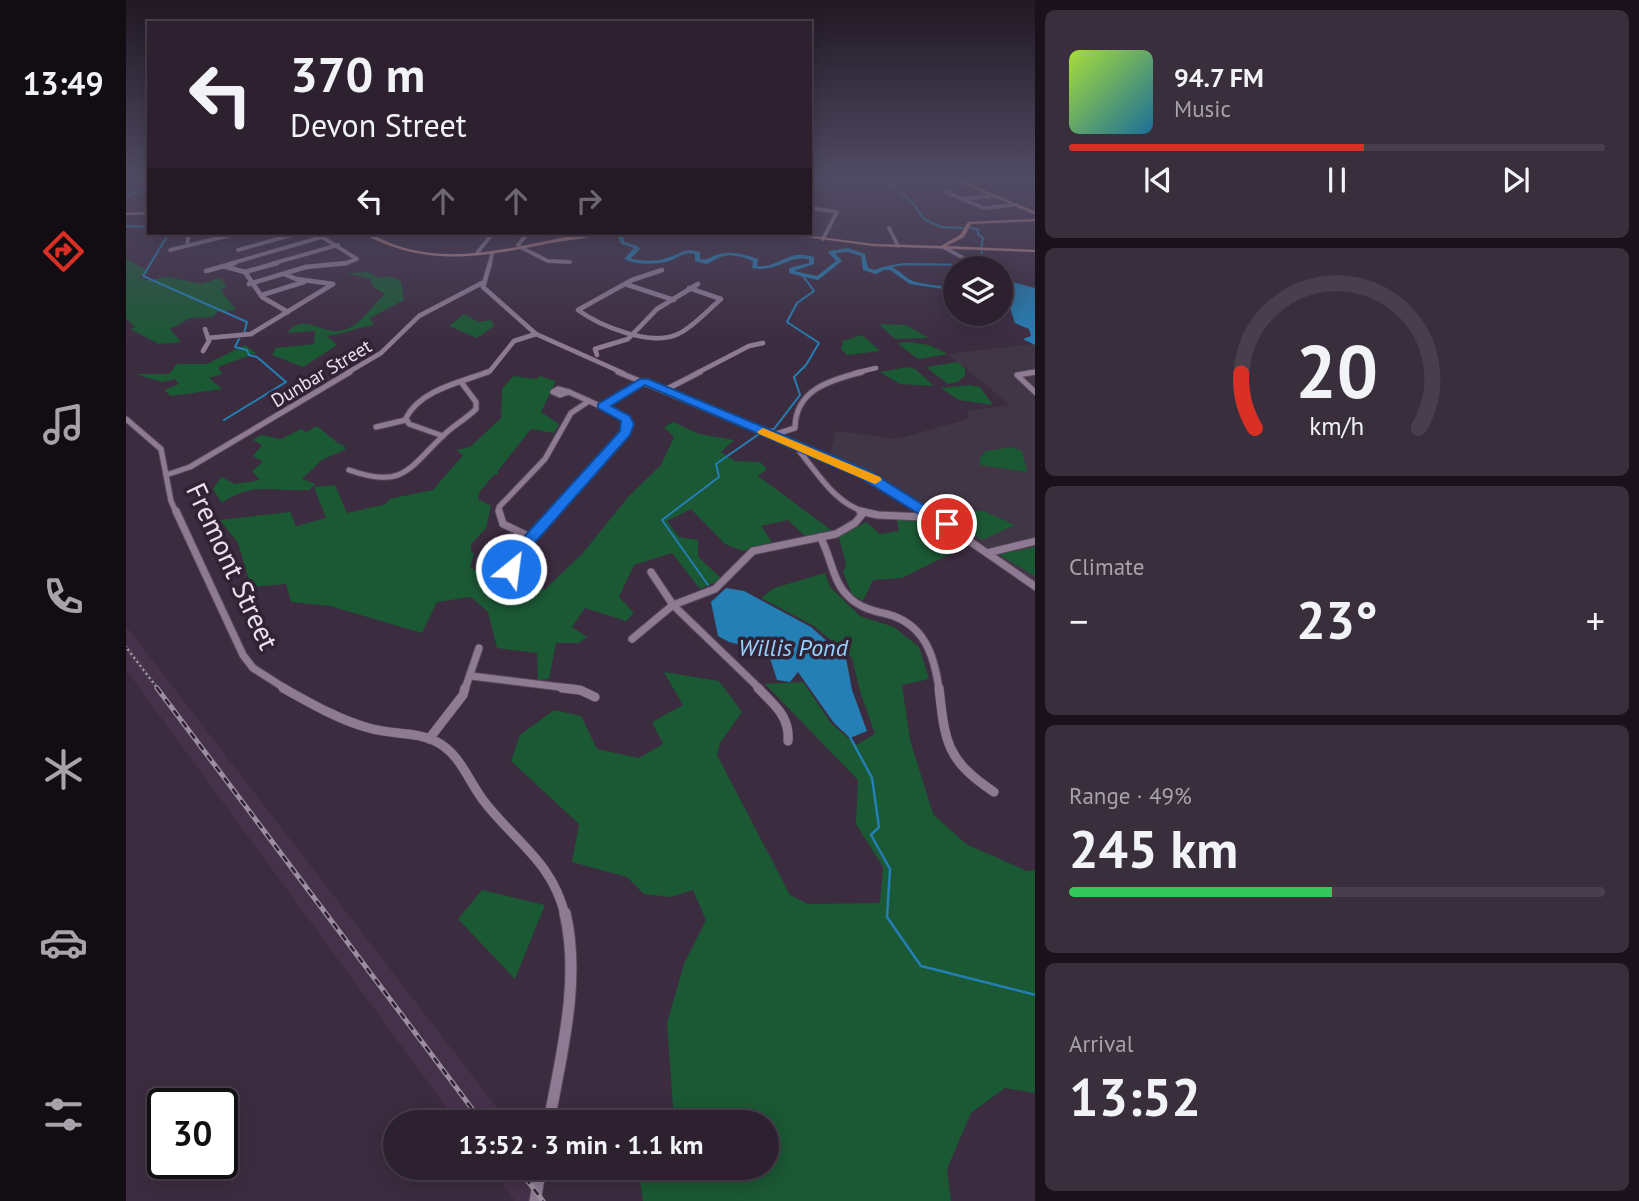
<!DOCTYPE html>
<html lang="en">
<head>
<meta charset="utf-8">
<style>
  body { margin:0; font-family:"PT Sans",sans-serif; background:#392e3c; color:#f1f3f6; height:100vh; display:flex; flex-direction:column; font-size:26px; white-space:nowrap }
  * { box-sizing:border-box; margin:0 }
  p { font-size:23px; color:#a7a3ab }
  .icon { flex:none; width:38px; height:38px; fill:none; stroke:currentColor; stroke-width:2; stroke-linecap:round; stroke-linejoin:round }
  .map { position:relative; flex:1; overflow:hidden }
  .side { display:flex; flex-direction:column; gap:10px; padding:10px; background:#19121a; width:604px }
  .side>* { flex:none }
  .banner { position:absolute; left:21px; top:21px; width:665px; height:214px; border-radius:0px; box-shadow:0 4px 18px #0003,0 0 0 2px #483e4c; background:#2d2130; color:#f1f3f6; overflow:hidden }
  .tools { position:absolute; left:817px; top:256px; display:grid; gap:14px }
  .tools a { display:grid; place-items:center; width:70px; height:70px; border-radius:50%; background:#2d2130; box-shadow:0 4px 18px #0003,0 0 0 2px #483e4c; font-size:35px }
  .speed { position:absolute; left:21px; top:1088px; display:flex; gap:14px; font-size:35px; font-weight:700; text-align:center }
  .speed>* { display:grid; place-content:center; width:91px; height:91px; border-radius:50%; background:#2d2130; box-shadow:0 4px 18px #0003,0 0 0 2px #483e4c; line-height:1 }
  .speed .limit { border:4px solid #111; border-radius:10px; background:#fff; color:#111 }
  .pin { position:absolute; display:grid; place-items:center; width:60px; height:60px; color:#fff; margin:-30px; border:4px solid #fff; border-radius:50%; box-shadow:0 2px 7px #0007 }
  .me { position:absolute; width:77px; margin:-38px; rotate:29deg; stroke-linejoin:round; filter:drop-shadow(0 0 5px #0008) }
  .turn { display:flex; align-items:center; gap:24px; height:147px; padding:0 28px; font-size:32px }
  .turn .icon { width:91px; height:91px; stroke-width:2.5 }
  .turn b { display:block; font-size:49px; line-height:60px }
  .lanes { display:flex; align-items:center; height:66px; padding:0 28px; background:#0003; justify-content:center; gap:35px; direction:ltr }
  .lanes .off { opacity:.35 }
  .big { font-size:52px; font-weight:800; line-height:1.1 }
  .side .widget { flex:1; display:flex; flex-direction:column; justify-content:center; gap:10px; min-width:0; padding:0 24px; border-radius:10px; background:#392e3c }
  .side .dial { align-items:center; gap:0 }
  .dial svg { height:182px; overflow:visible; fill:none; stroke:#483e4c; stroke-width:7; stroke-linecap:round; text-anchor:middle }
  .dial text { fill:#f1f3f6; stroke:none }
  .song { display:flex; align-items:center; gap:21px }
  .cover { width:84px; height:84px; border-radius:10px; background:linear-gradient(135deg,hsl(80 70% 55%),hsl(200 70% 35%)) }
  .played { height:7px; border-radius:4px; background:linear-gradient(90deg,#d93025 55%,#483e4c 55%) }
  .keys { display:flex; justify-content:space-around; direction:ltr }
  .heat { display:flex; justify-content:space-between; align-items:center; font-size:38px; direction:ltr }
  .charge { height:10px; border-radius:5px; background:linear-gradient(90deg,#34c759 49%,#483e4c 0) }
  .trip { position:absolute; left:257px; top:1110px; width:396px; height:70px; border-radius:35px; background:#2d2130; box-shadow:0 4px 18px #0003,0 0 0 2px #483e4c; font-weight:800; line-height:70px; text-align:center }
  main { display:flex; flex:1; min-height:0 }
  .tab-bar { display:flex; flex-direction:column; width:126px; justify-content:space-around; align-items:center; background:#120d13; color:#a7a3ab }
  .tab-bar .icon { width:49px; height:49px }
  .tab-bar .current { color:#d93025 }
  .tab-bar b { font-size:32px; color:#f1f3f6 }
  .map>svg:first-child { display:block }
  .built { fill:#46314b }
  .education { fill:#403645 }
  .green { fill:#1b5834 }
  .water { fill:#237fb4 }
  .lines { fill:none; stroke-linecap:round; stroke-linejoin:round }
  .stream-far1 { stroke:#237fb4; stroke-width:2 }
  .stream { stroke:#237fb4; stroke-width:2.5 }
  .river { fill:#237fb4; fill-rule:evenodd }
  .minor-far5-casing { stroke:#57495a; stroke-width:4.5 }
  .minor-far4-casing { stroke:#57495a; stroke-width:5 }
  .minor-far3-casing { stroke:#57495a; stroke-width:7 }
  .minor-far2-casing { stroke:#57495a; stroke-width:9 }
  .minor-far1-casing { stroke:#57495a; stroke-width:10 }
  .minor-casing { stroke:#57495a; stroke-width:13 }
  .major-casing { stroke:#57495a; stroke-width:1 }
  .minor-far5 { stroke:#8e7b93; stroke-width:3.5 }
  .minor-far4 { stroke:#8e7b93; stroke-width:4.5 }
  .minor-far3 { stroke:#8e7b93; stroke-width:5 }
  .minor-far2 { stroke:#8e7b93; stroke-width:7 }
  .minor-far1 { stroke:#8e7b93; stroke-width:9 }
  .minor { stroke:#8e7b93; stroke-width:11 }
  .major { fill:#bb8484; fill-rule:evenodd }
  .rail-far1-casing { stroke:#9b8f9f; stroke-width:2.5 }
  .rail-casing { stroke:#9b8f9f; stroke-width:5 }
  .rail-far1 { stroke:#312235; stroke-width:2; stroke-dasharray:2.5; stroke-linecap:butt }
  .rail { stroke:#312235; stroke-width:2.5; stroke-dasharray:7; stroke-linecap:butt }
  .route { fill:#1a73e8; stroke:#114b97; stroke-width:2 }
  .slow { fill:#f59e0b }
  .labels { text-anchor:middle; dominant-baseline:central; stroke-width:7; stroke-linejoin:round; paint-order:stroke }
  .far-street-label { font-size:19px; fill:#ebe1ee; stroke:#312235 }
  .water-label { font-size:24px; font-style:italic; fill:#95d3fe; stroke:#312235 }
  .near-street-label { font-size:28px; fill:#ebe1ee; stroke:#312235 }
</style>
</head>
<body>
<main>
<nav class="tab-bar">
<b>13:49</b>
<svg class="icon current" aria-label="directions" viewBox="0 0 24 24"><path d="M12 3l9 9-9 9-9-9zM9 14v-3h6M13 9l2 2-2 2"/></svg>
<svg class="icon" aria-label="music" viewBox="0 0 24 24"><path d="M9 18V5l10-2v13"/><circle cx="6" cy="18" r="3"/><circle cx="16" cy="16" r="3"/></svg>
<svg class="icon" aria-label="phone" viewBox="0 0 24 24"><path d="M5 4h4l2 5-3 2q2 4 5 5l2-3 5 2v4C11 20 4 13 5 4z"/></svg>
<svg class="icon" aria-label="climate" viewBox="0 0 24 24"><path d="M12 3v18M4 7l16 10M4 17L20 7"/></svg>
<svg class="icon" aria-label="car" viewBox="0 0 24 24"><path d="M5 17H2v-5l4-1 3-4h7l3 4 3 1v5h-3M9 17h6M6 11h13"/><circle cx="7" cy="17" r="2"/><circle cx="17" cy="17" r="2"/></svg>
<svg class="icon" aria-label="filters" viewBox="0 0 24 24"><path d="M4 7h16M4 17h16"/><circle cx="9" cy="7" r="2"/><circle cx="15" cy="17" r="2"/></svg>
</nav>
<div class="map">
<svg width="910" height="1201" viewBox="0 0 910 1201">
  <rect width="100%" height="100%" fill="#3c2c40"/>
  <g class="built">
    <polygon points="0,626 382,1122 331,1122 0,670"/>
    <polygon points="365,1167 411,1167 405,1201 389,1201"/>
  </g>
  <polygon class="education" points="907,344 909,345 909,583 877,558 784,497 753,479 703,456 710,431 771,439 842,419 842,411 884,405 822,354"/>
  <g class="green">
    <polygon points="0,258 23,272 13,277 20,280 42,277 75,284 94,278 101,286 95,290 110,310 91,312 87,317 64,318 44,329 55,342 33,344 4,329 9,327 0,318"/>
    <path d="M241 272 254 278 263 276 275 281 278 300 244 318 248 325C230 327 220 334 201 336L211 345 177 367 146 355 150 348 188 344 189 331 161 333C179 311 195 336 217 330 235 326 246 305 259 294L246 286 245 279 221 273Z"/>
    <polygon points="338,314 352,322 365,320 368,326 351,338 323,326"/>
    <polygon points="753,324 780,325 803,338 769,339"/>
    <polygon points="736,335 754,351 721,355 715,349 717,341"/>
    <polygon points="783,342 803,345 822,354 792,359 771,343"/>
    <polygon points="119,345 130,353 92,367 96,374 83,378 96,389 45,396 38,390 53,384 49,379 36,382 9,374 43,374 51,364 81,364"/>
    <polygon points="832,362 839,369 839,376 831,382 822,384 800,367"/>
    <polygon points="782,367 789,369 808,386 774,384 754,372"/>
    <polygon points="387,376 411,379 413,376 430,381 415,412 433,424 428,433 405,429 371,472 373,474 368,475 354,491 352,499 365,506 360,528 345,544 345,552 348,554 344,567 384,591 419,589 456,554 503,496 535,465 548,437 538,427 547,422 573,434 608,440 595,452 609,461 634,462 641,469 632,476 705,530 679,536 662,520 635,526 646,542 617,551 599,544 565,509 541,521 553,537 572,540 572,557 596,579 574,589 546,553 508,565 493,597 508,613 500,621 459,608 446,627 461,637 453,643 430,643 423,679 412,680 411,653 371,648 362,612 345,597 311,602 296,633 204,606 165,602 160,584 125,587 112,543 94,520 164,512 170,526 200,518 188,487 209,485 221,513 260,504 263,499 307,490 337,455 330,450 344,447 375,418 376,389"/>
    <polygon points="844,385 854,387 867,405 833,400 815,388"/>
    <path d="M191 426 213 444 222 446H217L220 449 196 460 176 479 189 484 183 490C148 492 125 481 96 503L87 489 95 477 109 484 134 480 126 471 137 462 127 456 136 445 127 440 135 435 155 439 175 429 180 432Z"/>
    <polygon points="886,447 896,451 901,472 854,465 854,458 860,451"/>
    <polygon points="833,509 857,511 889,525 856,540 816,513"/>
    <polygon points="771,520 808,521 842,545 776,578 747,580 737,601 726,594 717,572 720,565 713,537 740,522 754,534 773,531"/>
    <polygon points="909,547 909,576 875,556 875,554"/>
    <polygon points="699,573 704,587 734,616 768,627 793,647 803,679 776,685 784,740 807,814 840,844 901,871 909,870 909,1093 879,1088 845,1113 821,1169 825,1201 517,1201 512,1167 640,1167 640,1122 548,1122 541,1023 558,964 580,920 567,890 545,897 518,894 501,877 446,862 453,824 385,761 394,735 428,710 455,716 471,749 513,758 537,744 526,722 557,705 538,672 593,681 616,712 594,743 591,755 664,895 682,904 754,903 757,867 730,824 732,780 639,684 677,682 705,723 730,745 749,734 734,691 726,658 688,626 635,598 648,588"/>
    <polygon points="356,890 419,905 389,979 332,919"/>
  </g>
  <g class="water">
    <polygon points="875,279 909,288 909,345 897,339 905,336 903,329 889,323 882,302 875,297"/>
    <polygon points="600,588 618,591 685,627 720,658 726,690 741,731 724,738 708,723 672,672 664,682 651,680 642,652 603,642 592,636 585,602"/>
  </g>
  <g class="lines">
    <g class="stream-far1">
      <polyline points="783,178 764,184 787,203 798,219 815,227 836,228"/>
      <polyline points="817,178 823,178"/>
      <polyline points="830,178 836,178"/>
      <polyline points="847,178 890,181 910,186"/>
      <polyline points="904,178 910,181"/>
      <polyline points="0,197 23,187"/>
      <polyline points="0,226 23,227"/>
      <polyline points="845,228 852,230 852,234 857,238 855,248"/>
      <polyline points="43,233 17,276 121,322 118,333"/>
      <polyline points="854,263 856,250"/>
      <polyline points="761,267 778,264 852,265"/>
      <polyline points="98,420 160,382 131,357 123,355 121,350 109,347 113,339"/>
      <polyline points="641,430 648,429 674,395 668,377 680,365 693,343 661,322 671,303 688,291 677,276"/>
      <polyline points="582,585 536,520 593,477 590,464 633,434"/>
    </g>
    <polyline class="stream" points="724,737 746,778 753,827 745,835 764,869 761,917 795,966 910,995"/>
    <path class="river" d="M480 233 496 235 499 242 512 246 514 249 505 258 506 259C517 261 530 262 541 258 555 254 558 247 574 252V259C582 261 583 257 590 255 605 250 618 254 632 259L631 266C646 268 656 258 670 255 676 254 682 256 688 257V264L668 271 691 276 710 261 702 252 703 251 722 248 739 254 742 268 749 270C770 259 773 277 790 282 802 285 817 286 830 287V291L784 284 764 270H758L750 274 737 270 735 256 722 252 709 253 716 261 692 280 663 273V268L683 263V259C661 255 651 273 626 268L627 261 616 257 604 255 594 257 581 264 569 261V254C558 251 553 258 543 261 529 265 511 265 498 259L508 248 495 244 492 237Z"/>
    <defs>
      <g id="minor-far5">
        <polyline points="0,180 5,178"/>
        <polyline points="820,192 836,199"/>
        <polyline points="864,196 836,199 858,208 887,205"/>
        <polyline points="684,208 711,212 697,239"/>
        <polyline points="763,228 772,246"/>
        <polyline points="402,233 392,245 394,247 422,261 444,262"/>
        <polyline points="196,237 231,259 217,264"/>
        <polyline points="61,245 63,233"/>
        <polyline points="819,248 843,261"/>
        <polyline points="44,250 113,233"/>
        <polyline points="112,250 173,233"/>
        <polyline points="351,253 367,233"/>
        <polyline points="103,264 196,237"/>
        <polyline points="145,264 212,245"/>
        <polyline points="364,264 366,253"/>
      </g>
      <g id="minor-far4">
        <polyline points="364,263 357,287 410,334 497,373"/>
        <polyline points="97,266 119,272 136,297 162,312"/>
        <path d="M536 270 506 280 452 310C474 326 525 347 552 334 567 327 582 310 595 299L563 288"/>
        <polyline points="80,271 109,263"/>
        <polyline points="119,272 151,263"/>
        <polyline points="123,284 180,267 221,263"/>
        <polyline points="499,284 548,300"/>
        <polyline points="136,295 178,282"/>
        <polyline points="82,338 125,334 207,284 170,279 158,274"/>
        <polyline points="77,351 83,341 79,329"/>
        <polyline points="471,355 469,349 502,339 531,309 572,284"/>
        <polyline points="221,373 255,353 293,316 356,283"/>
        <polyline points="358,373 364,371 388,341 410,334"/>
        <polyline points="571,373 623,346 637,343"/>
        <polyline points="729,373 750,368"/>
        <polyline points="901,373 910,372"/>
      </g>
      <g id="minor-far3">
        <polyline points="492,372 745,477 802,512"/>
        <polyline points="910,372 891,375 910,393"/>
        <polygon points="432,389 443,392 434,395 427,392"/>
        <polyline points="539,390 574,372"/>
        <polyline points="476,406 518,381"/>
        <polyline points="0,419 35,449 45,501 50,512"/>
        <polyline points="250,427 280,420"/>
        <path d="M647 435 669 428C669 390 704 380 736 372"/>
        <path d="M317 436 283 424 280 418C294 390 335 382 362 372"/>
        <path d="M676 448 674 452C693 475 709 503 739 512"/>
        <path d="M223 470C279 490 283 467 320 433 330 424 341 418 350 409V402L335 382"/>
        <polyline points="40,475 64,467 224,372"/>
        <polyline points="373,512 373,507 419,459 445,413 463,401"/>
        <polyline points="427,512 501,428 501,420 494,415 443,392"/>
      </g>
      <g id="minor-far2">
        <polyline points="50,511 117,655 127,668 160,689"/>
        <polyline points="373,511 377,524 404,537"/>
        <polyline points="734,511 752,515 798,517"/>
        <polyline points="800,511 910,587"/>
        <path d="M694 537C705 555 706 581 722 596 732 607 747 611 761 614 798 624 808 654 813 689"/>
        <polyline points="861,553 910,541"/>
        <polygon points="382,563 384,572 371,572 372,565"/>
        <polyline points="382,563 428,511"/>
        <polyline points="525,572 547,605 634,689"/>
        <polyline points="506,639 547,605 589,589 627,551 710,534 729,523 738,512"/>
        <polyline points="345,676 450,689"/>
        <polyline points="339,689 353,648"/>
      </g>
      <g id="minor-far1">
        <path d="M157 688C184 703 213 720 243 728 265 735 290 731 311 742 334 754 342 780 357 800 388 841 426 861 439 915"/>
        <polyline points="436,688 454,690 469,697"/>
        <path d="M632 688C648 705 664 716 662 741"/>
        <path d="M813 688C819 742 820 760 868 792"/>
        <polyline points="303,739 337,695 339,688"/>
      </g>
      <g id="minor">
        <path d="M423 1122C435 1055 455 981 439 913"/>
        <polyline points="409,1201 415,1167"/>
      </g>
      <g id="major">
        <polygon points="824,178 829,178 910,212 910,215"/>
        <polygon points="23,212 23,214 0,215 0,213"/>
        <polygon points="910,219 910,221 845,224 838,237 820,246 910,250 910,252 747,246 652,233 662,233 747,244 815,246 834,235 842,222"/>
        <path d="M236 233H241C256 239 271 247 287 250 326 259 368 252 406 244 429 240 453 232 476 233 460 239 441 240 424 243 356 257 300 268 236 233Z"/>
      </g>
    </defs>
    <use href="#minor-far5" class="minor-far5-casing"/>
    <use href="#minor-far4" class="minor-far4-casing"/>
    <use href="#minor-far3" class="minor-far3-casing"/>
    <use href="#minor-far2" class="minor-far2-casing"/>
    <use href="#minor-far1" class="minor-far1-casing"/>
    <use href="#minor" class="minor-casing"/>
    <use href="#major" class="major-casing"/>
    <use href="#minor-far5" class="minor-far5"/>
    <use href="#minor-far4" class="minor-far4"/>
    <use href="#minor-far3" class="minor-far3"/>
    <use href="#minor-far2" class="minor-far2"/>
    <use href="#minor-far1" class="minor-far1"/>
    <use href="#minor" class="minor"/>
    <use href="#major" class="major"/>
    <defs>
      <polyline id="rail-far1" points="0,647 32,689"/>
      <g id="rail">
        <polyline points="31,688 356,1122"/>
        <polyline points="391,1167 417,1201"/>
      </g>
    </defs>
    <use href="#rail-far1" class="rail-far1-casing"/>
    <use href="#rail" class="rail-casing"/>
    <use href="#rail-far1" class="rail-far1"/>
    <use href="#rail" class="rail"/>
  </g>
  <linearGradient id="sky" x2="0" y2="1"><stop stop-color="#211823"/><stop offset="0.51" stop-color="#504b64"/><stop offset="1" stop-color="#504b64" stop-opacity="0"/></linearGradient>
  <rect width="910" height="346" fill="url(#sky)"/>
  <polygon class="route" points="514,379 522,379 743,471 828,524 821,529 816,528 733,477 519,385 485,406 504,416 508,424 504,435 390,564 393,569 391,572 380,572 375,563 377,560 494,431 495,421 472,408 472,404"/>
  <polygon class="slow" points="637,428 754,477 756,480 749,484 744,482 633,434 631,432"/>
  <g class="labels">
    <g class="far-street-label">
      <text transform="translate(195 373) rotate(-31)">Dunbar Street</text>
    </g>
    <g class="water-label">
      <text x="667" y="647">Willis Pond</text>
    </g>
    <g class="near-street-label">
      <text transform="translate(107 566) rotate(65)">Fremont Street</text>
    </g>
  </g>
</svg>
<div class="tools">
<a><svg class="icon" aria-label="layers" viewBox="0 0 24 24"><path d="M12 4l9 5-9 5-9-5zM3 14l9 5 9-5"/></svg></a>
</div>
<div class="speed"><div class="limit">30</div></div>
<div class="pin" style="left:821px;top:524px;background:#d93025"><svg class="icon" aria-label="arrive" viewBox="0 0 24 24"><path d="M6 21V4h12l-3 4 3 4H6"/></svg></div>
<svg class="me" style="left:385px;top:569px" viewBox="-20 -20 40 40"><circle r="17" fill="#1a73e8" stroke="#fff" stroke-width="3"/><path d="M0-11L8 9 0 5-8 9z" fill="#fff"/></svg>
<div class="trip">13:52 · 3 min · 1.1 km</div>
<div class="banner">
<div class="turn"><svg class="icon" aria-label="left" viewBox="0 0 24 24"><path d="M17 20v-9H6M10 6l-5 5 5 5"/></svg><div><b>370 m</b>Devon Street</div></div>
<div class="lanes"><svg class="icon" aria-label="left" viewBox="0 0 24 24"><path d="M17 20v-9H6M10 6l-5 5 5 5"/></svg><svg class="icon off" aria-label="ahead" viewBox="0 0 24 24"><path d="M12 20V5M6 11l6-6 6 6"/></svg><svg class="icon off" aria-label="ahead" viewBox="0 0 24 24"><path d="M12 20V5M6 11l6-6 6 6"/></svg><svg class="icon off" aria-label="right" viewBox="0 0 24 24"><path d="M7 20v-9h11M14 6l5 5-5 5"/></svg></div>
</div>
</div>
<section class="side">
<div class="widget">
<div class="song"><i class="cover"></i><div><b>94.7 FM</b><p>Music</p></div></div>
<div class="played"></div>
<div class="keys"><svg class="icon" aria-label="previous" viewBox="0 0 24 24"><path d="M18 5L8 12l10 7zM5 5v14"/></svg><svg class="icon" aria-label="pause" viewBox="0 0 24 24"><path d="M8 5v14M16 5v14"/></svg><svg class="icon" aria-label="next" viewBox="0 0 24 24"><path d="M6 5l10 7-10 7zM19 5v14"/></svg></div>
</div>
<div class="widget dial"><svg viewBox="0 0 100 80">
<path d="M14 69A42 42 0 1 1 86 69"/>
<path d="M14 69A42 42 0 0 1 8 45" stroke="#d93025"/>
<text x="50" y="56" font-size="32" font-weight="700">20</text>
<text x="50" y="72" font-size="11">km/h</text>
</svg></div>
<div class="widget"><p>Climate</p>
<div class="heat"><a>−</a><b class="big">23°</b><a>+</a></div>
</div>
<div class="widget"><p>Range · 49%</p><b class="big">245 km</b><div class="charge"></div></div>
<div class="widget"><p>Arrival</p><b class="big">13:52</b></div>
</section>
</main>
</body>
</html>
